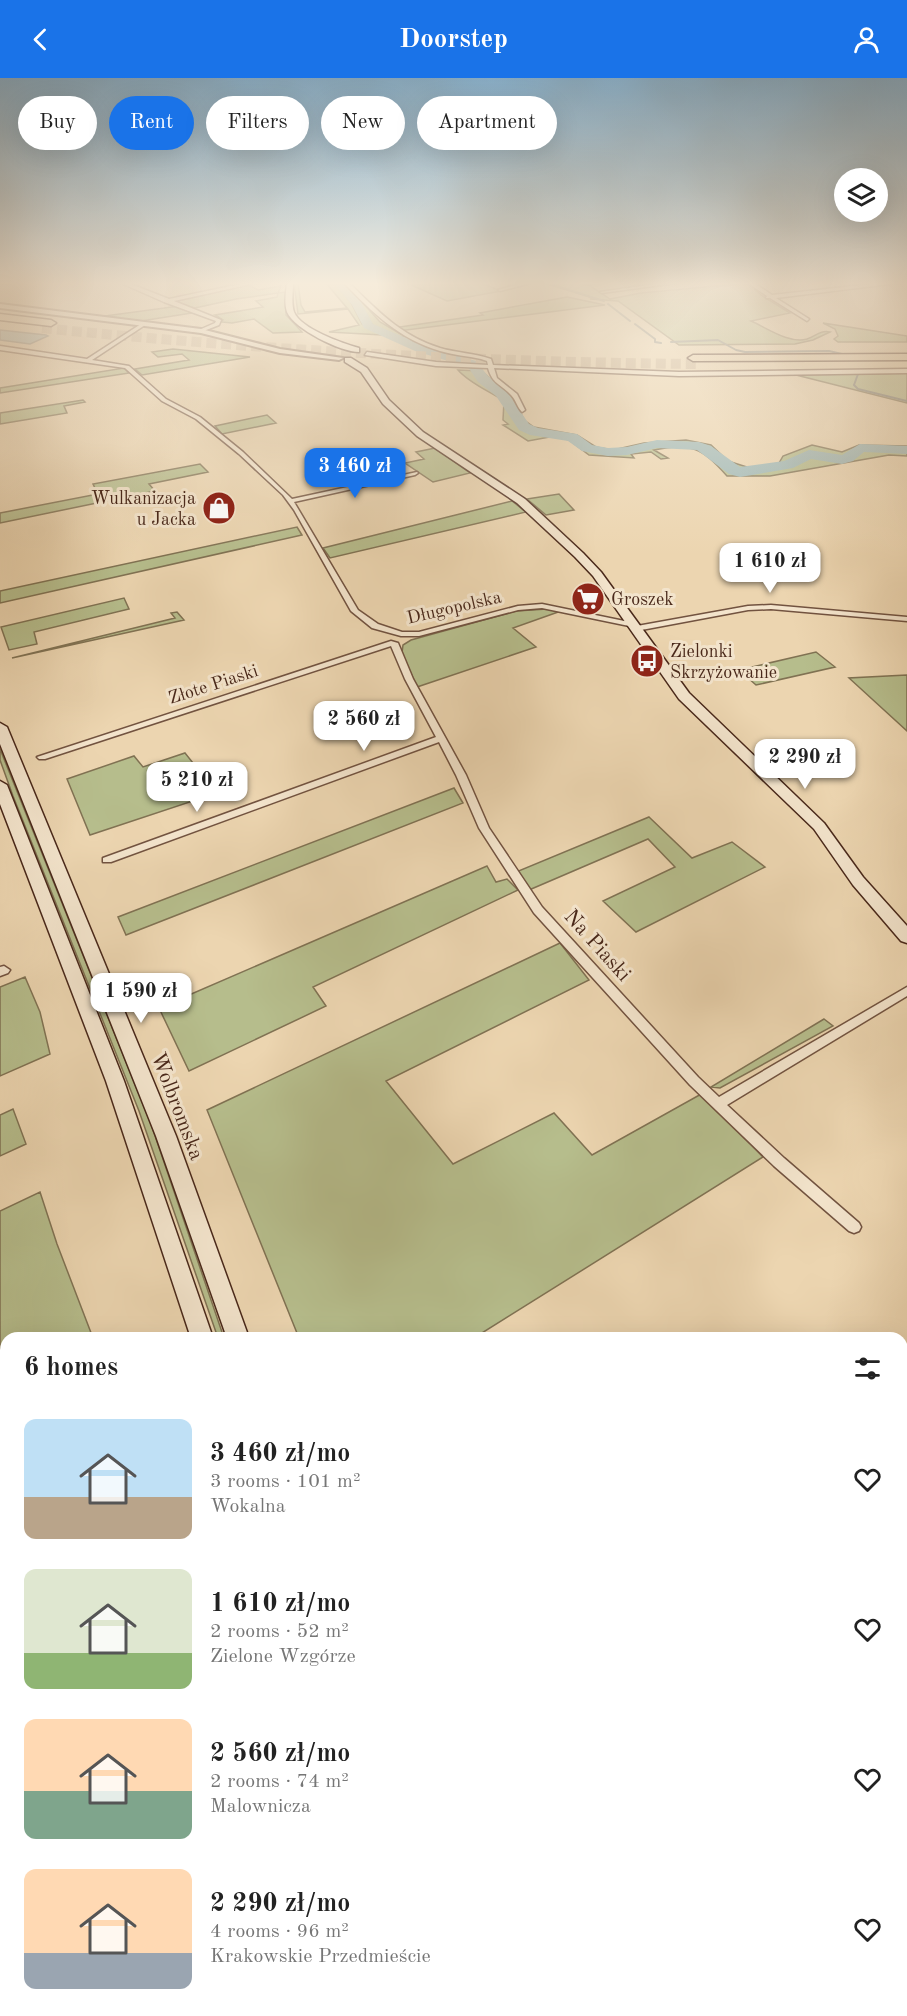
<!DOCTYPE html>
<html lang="en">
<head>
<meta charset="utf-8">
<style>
	:root { --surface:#fff; --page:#f6f6f6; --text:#222; --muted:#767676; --accent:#1a73e8 }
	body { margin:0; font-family:"Old Standard TT",serif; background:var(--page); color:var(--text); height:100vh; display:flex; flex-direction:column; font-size:22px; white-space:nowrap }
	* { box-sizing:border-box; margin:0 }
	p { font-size:20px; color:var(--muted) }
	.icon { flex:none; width:33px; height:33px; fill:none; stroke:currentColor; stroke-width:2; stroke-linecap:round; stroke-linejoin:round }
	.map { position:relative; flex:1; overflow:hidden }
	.details { position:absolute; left:0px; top:1254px; width:908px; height:684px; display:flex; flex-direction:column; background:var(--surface); border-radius:18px 18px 0 0; box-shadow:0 6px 24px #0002 }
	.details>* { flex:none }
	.hud { position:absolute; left:18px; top:18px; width:600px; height:54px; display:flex; gap:12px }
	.fabs { position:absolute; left:834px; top:90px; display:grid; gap:12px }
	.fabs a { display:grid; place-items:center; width:54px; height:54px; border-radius:50%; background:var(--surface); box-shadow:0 6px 24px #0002; font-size:30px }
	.price { position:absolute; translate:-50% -51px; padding:0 14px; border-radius:12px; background:#fff; color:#222; font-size:20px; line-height:39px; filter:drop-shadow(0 2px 3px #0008) }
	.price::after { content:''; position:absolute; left:50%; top:36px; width:18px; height:14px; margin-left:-9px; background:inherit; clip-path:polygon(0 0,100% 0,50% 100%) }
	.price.on { background:var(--accent); color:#fff }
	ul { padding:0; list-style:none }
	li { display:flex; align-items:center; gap:18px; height:150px; padding:0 24px }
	li span { display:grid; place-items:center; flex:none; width:168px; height:120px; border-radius:12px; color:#555 }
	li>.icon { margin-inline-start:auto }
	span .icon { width:72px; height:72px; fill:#fffc; stroke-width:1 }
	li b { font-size:26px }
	h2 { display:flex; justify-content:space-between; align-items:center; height:72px; padding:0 24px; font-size:26px }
	.pill { padding:0 21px; border-radius:27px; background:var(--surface); box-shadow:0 6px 24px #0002; font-size:21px; line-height:54px }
	.pill.on { background:var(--accent); color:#fff }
	header { display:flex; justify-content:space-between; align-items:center; height:78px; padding:0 24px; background:var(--accent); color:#fff; font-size:27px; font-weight:800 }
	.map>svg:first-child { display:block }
	.green { fill:#b6bd8c; stroke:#807253; stroke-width:1.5 }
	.water { fill:#9cb6b5; stroke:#7b7d77; stroke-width:1.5 }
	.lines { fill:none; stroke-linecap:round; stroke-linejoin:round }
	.stream { stroke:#7b7d77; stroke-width:2 }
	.river { fill:#9cb6b5; fill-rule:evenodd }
	.motorway-tunnel { stroke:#cbb292; stroke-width:10; stroke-dasharray:10 5; stroke-linecap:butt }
	.minor-casing { stroke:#725340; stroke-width:3 }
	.tertiary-casing { stroke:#725340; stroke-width:4 }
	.secondary-casing { stroke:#49281a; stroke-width:3 }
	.motorway-casing { stroke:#49281a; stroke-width:3 }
	.minor { fill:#f3e4cc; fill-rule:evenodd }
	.tertiary { fill:#f3e4cc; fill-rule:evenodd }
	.secondary { fill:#f3e4cc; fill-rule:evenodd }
	.motorway { fill:#ecd5b0; fill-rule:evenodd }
	.labels { text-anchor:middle; stroke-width:6; stroke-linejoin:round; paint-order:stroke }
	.far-poi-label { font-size:18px; fill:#49281a; stroke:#f3e4cc; text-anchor:start }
	.far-street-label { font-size:18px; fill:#49281a; stroke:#f3e4cc }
	.street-label { font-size:21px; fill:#49281a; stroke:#f3e4cc }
</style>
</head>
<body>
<header><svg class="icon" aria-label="back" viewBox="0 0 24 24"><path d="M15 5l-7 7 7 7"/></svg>Doorstep<svg class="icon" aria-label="person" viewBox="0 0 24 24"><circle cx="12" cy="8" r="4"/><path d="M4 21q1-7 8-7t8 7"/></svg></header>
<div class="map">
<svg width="907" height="1938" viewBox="0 0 907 1938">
	<rect width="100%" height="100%" fill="#ecd5b0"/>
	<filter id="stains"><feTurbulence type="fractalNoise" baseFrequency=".00333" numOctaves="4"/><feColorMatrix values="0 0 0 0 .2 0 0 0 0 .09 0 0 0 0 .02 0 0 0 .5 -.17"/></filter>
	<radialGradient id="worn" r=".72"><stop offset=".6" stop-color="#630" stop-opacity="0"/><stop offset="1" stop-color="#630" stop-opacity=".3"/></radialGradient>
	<!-- green -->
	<path class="green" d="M294 205H298L301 227 305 234 347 230 326 205H334L350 223 362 246 382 257 329 254 359 247 348 231 298 236Z
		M407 205H482L501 213 447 223Z
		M544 205H597L589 207 610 221 641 215 748 205 761 217 790 235 751 243C767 250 789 266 807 261 816 258 820 252 830 254L813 262 795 266 679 267 618 223 590 221 593 220Z
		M249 207 258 212 281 208 278 215 285 214 286 237 302 254 273 255 254 241 232 245 221 244 223 242 215 237 263 229 256 223 277 219 278 215 236 221 195 230 172 224Z
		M346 210H349L380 244 406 259C368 259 367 234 346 210Z
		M567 219 605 227 398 253 393 250 483 237 480 235Z
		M179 228 198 234 141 243 105 238Z
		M823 245 907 258V264H838L834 261 838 258 835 251Z
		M173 271 250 279 142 297 135 291 189 282 182 276 158 279 152 274Z
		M124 290 129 295 0 315V310Z
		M458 292 482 293 498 308 513 317 524 342 534 349 577 357 596 369 613 372 644 365 686 362 711 367 728 383 750 390 779 385 783 378 812 367 842 374 859 367 907 368V378L889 377 770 398H727C701 369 692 365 654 372L668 380 661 381 651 374 631 376 634 380 589 377 569 362 555 358 528 363 503 347 508 346 503 342 504 323C489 313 469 305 458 292Z
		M907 295V325L796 297Z
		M83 322 85 324 64 328 67 335 0 346V335Z
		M267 337 276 345 222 356 215 348Z
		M435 370 470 395 433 404 405 385 424 381 416 374Z
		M200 386 208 394 149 406 155 413 0 445V435L98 416 93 406Z
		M559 416 574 432 546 437 527 421Z
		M512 423 526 434 330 480 323 470Z
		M297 449 302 457 0 525V513Z
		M124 520 129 531 34 554 37 566 9 572 1 549Z
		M547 531 561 533 513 550 536 569 417 609 402 575 403 567 411 562 516 533Z
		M177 534 184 542 12 580 175 540 171 535Z
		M816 574 835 589 756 607 739 592Z
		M907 597V653L849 600Z
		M0 671 151 1046 224 1260H218L139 1033 13 718 0 682Z
		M185 675 217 715 90 757 67 701 134 678 143 689Z
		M454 710 463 725 126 857 118 839Z
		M649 739 692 780 732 764 765 789 636 854 603 823 675 789 648 761 529 812 516 794Z
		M487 788 496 804 507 801 518 812 313 909 326 928 189 993 159 930Z
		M560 865 589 902 386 1003 453 1086 554 1035 592 1077 703 1015 763 1079 474 1260H299L207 1032Z
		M25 899 40 934 50 976 0 998V909Z
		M824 941 833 948 720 1010 711 1009Z
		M13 1031 26 1066 0 1078V1037Z
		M40 1114 57 1166 93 1260H6V1334L0 1337V1133Z
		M6 1419V1557L0 1561V1422Z
		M15 1932H337L338 1938H7Z"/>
	<!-- water -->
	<path class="water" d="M0 252 46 257 48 258 30 266 0 262Z"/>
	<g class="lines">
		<!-- stream -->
		<path class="stream" d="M547 205 604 223
			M608 226 630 243
			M635 246 655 261V264L661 265
			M671 264 718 262 736 272 745 274 829 273 842 276
			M858 296 854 307 858 311 907 323"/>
		<!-- river -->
		<path class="river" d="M333 205H344L361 224 373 246 423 267 476 283 488 298 506 312 529 346 538 350 577 356 592 367 608 370 627 369 657 362 699 364 711 368 740 389 784 383 809 372 842 377 860 366 907 368V376L864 374 853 383 842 386 811 381 793 390 740 399 729 396 697 372 657 370 627 377 608 378 582 373 568 363 530 357 519 352 496 318 478 304 468 289 415 273 364 250 352 227Z"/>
		<!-- motorway-tunnel -->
		<path class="motorway-tunnel" d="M42 250C260 272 477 284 696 286"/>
		<!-- minor casing -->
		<g class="minor-casing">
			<path id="minor" d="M128 205 169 221 245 205H256L174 223 221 242 219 247 201 254 199 252 215 245 216 243 164 224 121 205Z
				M344 205H349C379 234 400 257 440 270 457 275 474 275 491 281L493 287 679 294 907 291V295L679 298 494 290 497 300 517 316 525 332 522 334C517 329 516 322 511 317 500 305 493 307 488 290L436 288 365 277 367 274 436 284 488 287 487 283 481 281C468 278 453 277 440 273 399 261 373 235 344 205Z
				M522 205H531L500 213 498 212Z
				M660 205H676L602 215 600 214Z
				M748 205H754L772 217 880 205H898L776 220 809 241 807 243 770 220H766L767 218Z
				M141 246 145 247 92 282 129 288 166 321 200 339 243 374 292 421 417 394 418 395 415 397 294 424 358 532 378 546 402 554H419L518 528 542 526 634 545H637V548L748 528 771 527 907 539V543L771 531 748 532 636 553 632 551 634 549 542 530 518 532 419 558H401L372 550 351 533 294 432 283 417 239 376 196 341 162 323 125 290 0 272V268L87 281Z
				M391 563 398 565 413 601 466 697 489 750 542 829 698 999 719 1019 907 909V918L727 1027 784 1080 859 1145 861 1149 859 1153 854 1155 849 1153 774 1088 690 1007 534 835 479 750 456 697 439 664 111 784H103V780L436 659 405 601 391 568 45 681H39L37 679Z
				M4 888 10 892 8 895 0 898V889Z"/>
		</g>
		<!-- tertiary casing -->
		<g class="tertiary-casing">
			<path id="tertiary" d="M0 226 201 251 280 271 343 280 339 282 280 275 201 255 0 230Z"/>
		</g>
		<!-- secondary casing -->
		<g class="secondary-casing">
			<path id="secondary" d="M287 205H293C293 214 291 225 294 234 301 251 342 265 359 270V274C341 274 294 251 287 234 284 225 286 214 287 205Z
				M345 280H351L367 290 389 322 423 354 525 421 583 475 601 494 689 615 824 745 863 799 907 848V865L901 863 853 807 814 751 679 621 593 498 575 479 517 425 417 358 383 326 361 294 345 284Z
				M0 645 7 649 176 1058 249 1260H227L156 1058 0 666Z
				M0 703 7 707 124 1003 213 1260H191L106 1003 0 726Z
				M907 1749V1782L902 1784V1751Z
				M400 1932H432L433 1938H401Z
				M453 1932H496L494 1938H451Z
				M510 1932H552L554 1938H512Z
				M635 1932H707L705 1938H633Z"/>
		</g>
		<!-- motorway casing -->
		<g class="motorway-casing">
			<path id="motorway" d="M0 236 51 242 56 245 51 248 0 242Z
				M907 276V282L693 283 688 280 693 277Z"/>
		</g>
		<!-- minor -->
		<use href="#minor" class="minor"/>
		<!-- tertiary -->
		<use href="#tertiary" class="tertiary"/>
		<!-- secondary -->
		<use href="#secondary" class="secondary"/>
		<!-- motorway -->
		<use href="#motorway" class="motorway"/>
	</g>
	<!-- sky -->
	<linearGradient id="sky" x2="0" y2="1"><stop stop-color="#89b5d4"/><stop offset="0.43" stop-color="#f6ecdb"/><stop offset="1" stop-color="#f6ecdb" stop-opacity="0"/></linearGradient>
	<rect width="907" height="477" fill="url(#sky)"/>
	<!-- icons -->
	<defs>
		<g id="shop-disc" transform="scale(1.725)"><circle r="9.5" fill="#8f2418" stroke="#f3e4cc"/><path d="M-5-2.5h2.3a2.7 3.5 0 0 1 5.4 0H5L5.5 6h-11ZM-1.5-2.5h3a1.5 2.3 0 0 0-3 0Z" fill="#fff"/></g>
		<g id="supermarket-disc" transform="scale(1.725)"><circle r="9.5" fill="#8f2418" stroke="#f3e4cc"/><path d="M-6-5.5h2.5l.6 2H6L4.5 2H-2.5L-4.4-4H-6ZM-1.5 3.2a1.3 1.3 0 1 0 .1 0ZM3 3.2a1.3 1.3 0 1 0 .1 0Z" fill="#fff"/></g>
		<g id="bus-disc" transform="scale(1.725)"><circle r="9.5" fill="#8f2418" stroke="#f3e4cc"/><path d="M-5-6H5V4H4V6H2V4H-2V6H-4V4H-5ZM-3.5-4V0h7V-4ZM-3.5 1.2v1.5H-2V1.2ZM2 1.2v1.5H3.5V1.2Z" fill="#fff"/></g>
	</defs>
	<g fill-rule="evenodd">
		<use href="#shop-disc" x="219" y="430"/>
		<use href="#supermarket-disc" x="588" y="521"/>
		<use href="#bus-disc" x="647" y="583"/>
	</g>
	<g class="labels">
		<!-- far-poi labels -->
		<g class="far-poi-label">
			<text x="196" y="426" text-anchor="end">Wulkanizacja<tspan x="196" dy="21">u Jacka</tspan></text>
			<text x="611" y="527">Groszek</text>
			<text x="670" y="579">Zielonki<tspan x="670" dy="21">Skrzyżowanie</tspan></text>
		</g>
		<!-- far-street labels -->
		<g class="far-street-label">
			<text transform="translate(454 529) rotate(-13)" y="6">Długopolska</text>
			<text transform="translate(213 606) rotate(-18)" y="6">Złote Piaski</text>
		</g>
		<!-- street labels -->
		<g class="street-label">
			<text transform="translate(598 867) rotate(48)" y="7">Na Piaski</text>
			<text transform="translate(178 1028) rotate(69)" y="7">Wolbromska</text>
		</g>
	</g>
	<rect width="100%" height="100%" filter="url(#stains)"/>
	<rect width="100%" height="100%" fill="url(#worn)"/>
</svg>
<div class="fabs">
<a><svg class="icon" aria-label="layers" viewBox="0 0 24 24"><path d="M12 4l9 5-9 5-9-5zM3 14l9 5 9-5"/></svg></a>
</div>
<b class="price on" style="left:355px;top:421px">3 460 zł</b>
<b class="price" style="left:770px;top:516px">1 610 zł</b>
<b class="price" style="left:364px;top:674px">2 560 zł</b>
<b class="price" style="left:805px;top:712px">2 290 zł</b>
<b class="price" style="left:197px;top:735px">5 210 zł</b>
<b class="price" style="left:141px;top:946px">1 590 zł</b>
<div class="hud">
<a class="pill">Buy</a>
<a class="pill on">Rent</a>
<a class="pill">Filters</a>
<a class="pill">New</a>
<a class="pill">Apartment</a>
</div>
<section class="details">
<h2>6 homes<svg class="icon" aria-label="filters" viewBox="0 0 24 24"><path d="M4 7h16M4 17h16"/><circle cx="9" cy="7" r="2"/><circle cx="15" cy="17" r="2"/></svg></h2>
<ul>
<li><span style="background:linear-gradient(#bfe0f5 65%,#b9a48a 0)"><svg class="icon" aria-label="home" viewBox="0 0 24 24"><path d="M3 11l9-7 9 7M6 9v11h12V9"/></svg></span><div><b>3 460 zł/mo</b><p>3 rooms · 101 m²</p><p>Wokalna</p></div><svg class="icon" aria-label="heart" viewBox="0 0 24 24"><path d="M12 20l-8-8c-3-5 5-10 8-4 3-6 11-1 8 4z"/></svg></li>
<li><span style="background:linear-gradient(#dfe7d0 70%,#8fb573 0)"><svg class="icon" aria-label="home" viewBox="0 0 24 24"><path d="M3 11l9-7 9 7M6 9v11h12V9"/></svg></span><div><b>1 610 zł/mo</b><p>2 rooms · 52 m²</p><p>Zielone Wzgórze</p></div><svg class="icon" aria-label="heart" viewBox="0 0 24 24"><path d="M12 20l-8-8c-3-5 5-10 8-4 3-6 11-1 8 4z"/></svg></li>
<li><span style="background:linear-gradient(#ffd9b3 60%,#7fa58c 0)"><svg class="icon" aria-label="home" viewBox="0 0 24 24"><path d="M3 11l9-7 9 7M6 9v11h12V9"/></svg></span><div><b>2 560 zł/mo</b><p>2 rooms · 74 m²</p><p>Malownicza</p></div><svg class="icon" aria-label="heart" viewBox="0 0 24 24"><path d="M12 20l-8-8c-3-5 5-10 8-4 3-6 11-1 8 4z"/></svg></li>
<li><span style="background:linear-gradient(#ffd9b3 70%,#9aa5b1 0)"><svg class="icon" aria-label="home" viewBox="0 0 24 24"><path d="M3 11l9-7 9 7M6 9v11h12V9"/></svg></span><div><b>2 290 zł/mo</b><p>4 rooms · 96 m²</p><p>Krakowskie Przedmieście</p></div><svg class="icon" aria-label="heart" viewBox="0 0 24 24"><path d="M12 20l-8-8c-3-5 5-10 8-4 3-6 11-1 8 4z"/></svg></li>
</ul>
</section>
</div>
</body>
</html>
